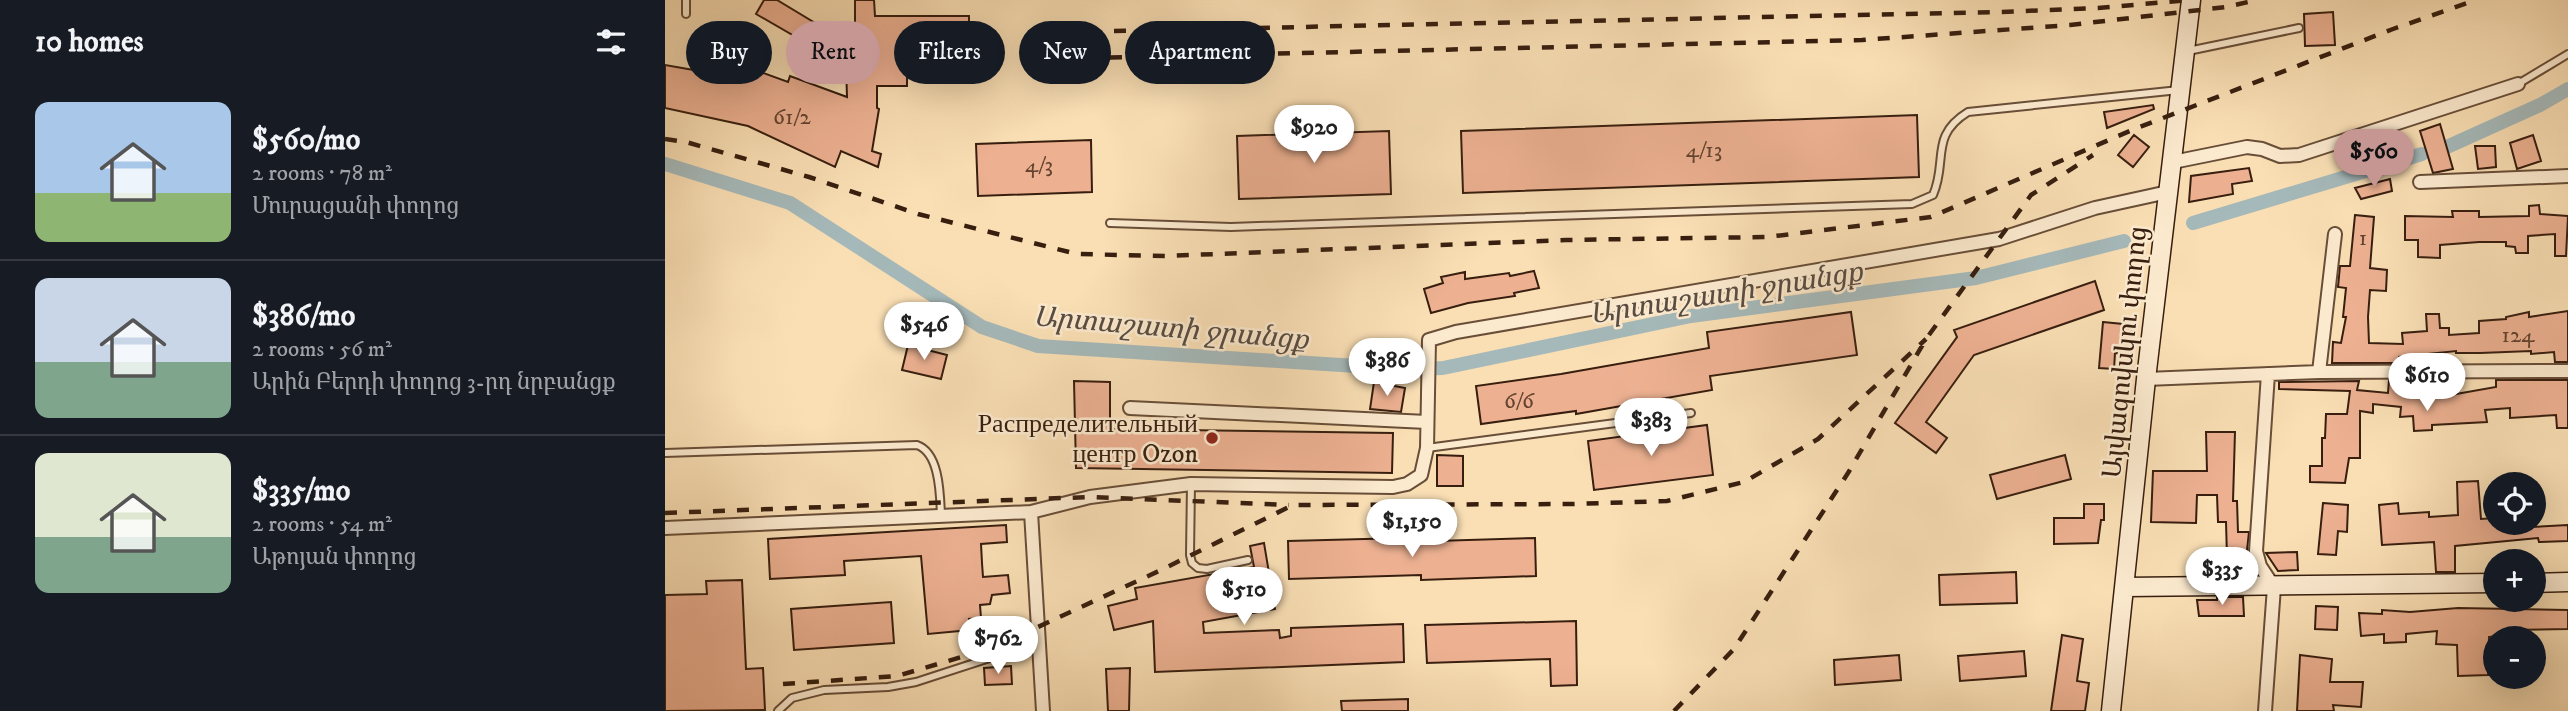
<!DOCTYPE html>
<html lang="en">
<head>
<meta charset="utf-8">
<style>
	:root { --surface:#171b24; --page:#20242c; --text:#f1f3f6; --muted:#9ea1a6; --line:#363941; --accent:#c59692 }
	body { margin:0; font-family:"IM FELL DW Pica","Noto Serif Armenian",serif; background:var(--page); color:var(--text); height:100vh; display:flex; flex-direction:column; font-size:26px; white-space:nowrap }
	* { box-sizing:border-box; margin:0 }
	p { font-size:23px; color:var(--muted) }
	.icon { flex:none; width:38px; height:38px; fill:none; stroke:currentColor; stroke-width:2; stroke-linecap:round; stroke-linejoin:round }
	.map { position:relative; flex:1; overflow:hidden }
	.drawer { display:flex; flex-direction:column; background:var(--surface); width:665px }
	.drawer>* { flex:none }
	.banner { position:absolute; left:21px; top:21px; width:665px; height:63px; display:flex; gap:14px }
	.fabs { position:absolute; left:1818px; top:472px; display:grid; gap:14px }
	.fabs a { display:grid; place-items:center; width:63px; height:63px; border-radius:50%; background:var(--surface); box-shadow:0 7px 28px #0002; font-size:35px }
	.price { position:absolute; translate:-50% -60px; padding:0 16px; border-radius:24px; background:#fff; color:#222; font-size:23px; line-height:46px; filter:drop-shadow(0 2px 4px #0008) }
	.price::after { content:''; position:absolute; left:50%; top:42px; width:21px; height:16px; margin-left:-10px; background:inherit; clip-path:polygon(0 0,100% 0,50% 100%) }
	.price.active { background:var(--accent); color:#111 }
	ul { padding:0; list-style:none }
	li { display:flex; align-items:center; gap:21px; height:175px; padding:0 35px }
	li+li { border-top:2px solid var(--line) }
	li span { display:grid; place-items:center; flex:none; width:196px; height:140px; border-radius:14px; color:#555 }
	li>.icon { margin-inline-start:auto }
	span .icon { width:84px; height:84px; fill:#fffc; stroke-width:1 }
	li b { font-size:30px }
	h2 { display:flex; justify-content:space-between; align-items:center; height:84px; padding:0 35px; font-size:30px }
	.tag { padding:0 24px; border-radius:32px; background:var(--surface); box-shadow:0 7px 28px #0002; font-size:24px; line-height:63px }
	.tag.active { background:var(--accent); color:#111 }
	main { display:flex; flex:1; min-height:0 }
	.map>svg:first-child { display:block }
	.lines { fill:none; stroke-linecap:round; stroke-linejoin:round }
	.canal { stroke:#a5b9ba; stroke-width:14 }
	.building { fill:#edb192; stroke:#371e0f; stroke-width:2 }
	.lane-casing { stroke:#684e38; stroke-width:10 }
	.street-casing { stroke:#684e38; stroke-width:16 }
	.secondary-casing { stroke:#371e0f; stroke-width:21 }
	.lane { stroke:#fceacf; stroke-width:6 }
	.street { stroke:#fceacf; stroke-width:12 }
	.secondary { stroke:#fceacf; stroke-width:18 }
	.rail { stroke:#371e0f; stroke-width:4.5; stroke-dasharray:12 12; stroke-linecap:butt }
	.poi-dot { fill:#8f2418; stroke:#fceacf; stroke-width:2.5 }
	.labels { text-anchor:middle; stroke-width:5; stroke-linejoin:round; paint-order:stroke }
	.number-label { font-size:23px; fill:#644330 }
	.street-label { font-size:26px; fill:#371e0f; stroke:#fceacf }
	.poi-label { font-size:26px; fill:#371e0f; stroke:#fceacf; text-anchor:end }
	.water-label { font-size:28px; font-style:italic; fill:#584c42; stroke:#fceacf }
</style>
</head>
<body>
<main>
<section class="drawer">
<h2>10 homes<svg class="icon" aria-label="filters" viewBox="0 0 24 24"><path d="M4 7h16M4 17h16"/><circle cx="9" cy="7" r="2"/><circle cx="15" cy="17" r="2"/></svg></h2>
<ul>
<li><span style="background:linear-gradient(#a9c7e8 65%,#8fb573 0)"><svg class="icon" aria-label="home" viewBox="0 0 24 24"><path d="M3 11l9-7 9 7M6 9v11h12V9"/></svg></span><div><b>$560/mo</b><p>2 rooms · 78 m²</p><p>Մուրացանի փողոց</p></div></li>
<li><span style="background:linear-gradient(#c9d6e8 60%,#7fa58c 0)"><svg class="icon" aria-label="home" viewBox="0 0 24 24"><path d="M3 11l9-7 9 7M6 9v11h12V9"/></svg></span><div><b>$386/mo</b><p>2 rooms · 56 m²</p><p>Արին Բերդի փողոց 3-րդ նրբանցք</p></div></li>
<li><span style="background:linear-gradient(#dfe7d0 60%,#7fa58c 0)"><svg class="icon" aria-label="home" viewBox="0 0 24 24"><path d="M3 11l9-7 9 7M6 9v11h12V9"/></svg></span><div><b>$335/mo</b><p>2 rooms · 54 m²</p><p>Աթոյան փողոց</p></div></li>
</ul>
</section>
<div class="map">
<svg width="1903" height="711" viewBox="0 0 1903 711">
	<rect width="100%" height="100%" fill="#fadfb5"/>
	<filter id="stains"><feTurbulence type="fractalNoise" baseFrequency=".00286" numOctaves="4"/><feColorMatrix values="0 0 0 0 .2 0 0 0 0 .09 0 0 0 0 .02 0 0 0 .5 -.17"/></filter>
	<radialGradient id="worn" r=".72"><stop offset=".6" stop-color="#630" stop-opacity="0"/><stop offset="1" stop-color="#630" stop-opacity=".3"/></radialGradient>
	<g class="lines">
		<!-- canal -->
		<path class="canal" d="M1784 146 1875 105 1903 89
			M0 164 125 203 317 327 373 346 739 369 778 368 1026 316 1311 278 1459 241
			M1528 223 1757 154"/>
	</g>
	<!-- building -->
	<path class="building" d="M99 0H112L190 47V0H209L210 16H304V50H242V86H212V108L214 109 207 151 216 154 213 167 176 151 170 167 83 126 0 108V65L69 77 71 63 123 82 125 76 182 97 181 66 91 14Z
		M1668 12 1670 45 1640 46 1639 14Z
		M1488 105 1489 109 1442 128 1439 112Z
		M1252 115 1254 177 798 193 796 131Z
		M1775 124 1788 169 1768 173 1755 131Z
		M724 131 726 194 574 199 572 136Z
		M1469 135 1484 147 1468 167 1453 155Z
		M1868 135 1876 161 1852 169 1845 143Z
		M426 140 427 192 313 196 311 144Z
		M1810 146H1830L1831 167 1813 169Z
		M1584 168 1587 181 1567 184 1568 194 1524 202 1526 176Z
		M1725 179 1727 191 1696 199 1690 188Z
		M1874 205 1875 214 1903 216 1901 256H1890V234L1863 236V253H1851L1850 247 1841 246V242H1814L1775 245V258L1753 257V240H1740V216L1788 217 1787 211H1814V217L1864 216V206Z
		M1690 215 1709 217 1705 268 1722 270 1721 291 1705 290 1703 317 1704 343 1738 344 1737 333 1762 331 1761 314H1774L1775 328H1784V335L1814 333V321L1841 319V317L1864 312V317L1903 311V362H1890L1889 352 1866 354V351L1815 353H1791V351L1734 357V363H1667L1668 342 1676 343 1681 317H1678L1681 288 1673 287 1675 266H1685Z
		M869 271 874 288 849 293 850 296 803 303 766 313 759 289 778 283 776 277 800 272V279L844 273 845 276Z
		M1430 281 1439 310 1309 355 1261 422 1282 438 1271 453 1230 423 1292 337 1289 330Z
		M1186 312 1192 355 1045 376 1047 390 911 414V411L816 424 811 386 896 374 1044 348 1042 332Z
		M1438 322 1468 325 1466 354 1450 353 1449 369 1434 368Z
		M243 345 282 355 276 379 237 370Z
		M1724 380H1734L1735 392H1769L1791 389V394L1831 387V380H1903V428H1892L1891 415 1845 418V408L1820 410 1822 422 1767 425V430L1749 431 1748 416 1735 417 1736 407 1708 404V413L1695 411V458H1684L1680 483 1645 482V466H1657V438H1660L1661 414H1682L1685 391 1614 389V382L1694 381 1692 390 1723 393Z
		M409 381 445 382V429L728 433 727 473 411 468Z
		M709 382 740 388 736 412 705 409Z
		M1042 425 1048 475 929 490 923 441Z
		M1541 432H1570L1568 501H1572L1573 532H1584L1582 550 1585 574 1551 575V558H1562L1561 522H1553L1552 495H1532L1531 523 1486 522 1488 471H1542Z
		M772 455 798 456V486H772Z
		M1400 455 1406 479 1332 499 1325 475Z
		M1813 481 1816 519 1830 518V523H1867V527L1903 525V541L1874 542 1873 538 1790 546V572H1771L1769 542 1717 545 1714 505 1733 503 1734 514 1764 512V517L1793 515 1792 482Z
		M1658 503 1683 505 1682 532 1673 531 1671 555 1653 554Z
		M1419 504H1439V520H1436L1433 543 1389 544V518H1419Z
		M341 525 342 542 316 544 317 563 318 577 343 575 345 593 327 595 325 604 315 605 316 618 304 619 305 630 263 634 256 556 179 561 180 575 105 579 103 539Z
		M738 538V542L870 538 871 576 756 580V575L624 579 623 541Z
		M599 543 610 609 538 622 539 633 614 630 615 638 626 636V628L738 624 739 662 490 672 488 621 449 630 443 606 472 599 470 588 589 567 585 546Z
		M1632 552 1633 570 1613 571 1601 553Z
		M1351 572 1352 603 1275 605 1274 575Z
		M77 580 81 669 98 668 100 710 0 711V595L42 594 41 581Z
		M1552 597H1578L1579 616H1534L1532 600H1552Z
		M226 602 229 643 129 650 126 609Z
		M1651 606 1673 607 1672 630 1650 629Z
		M1793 608 1903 610V629L1842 630V636L1824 637 1823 675 1793 676 1792 645 1771 644 1772 631 1741 634V642L1719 643V634L1696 636 1694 613 1717 614V610L1745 612Z
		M911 621 912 685 886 686 885 659 762 663 760 625Z
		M1397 635 1418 639 1412 681 1424 683 1420 711H1386Z
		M1359 651 1361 676 1295 681 1293 656Z
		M1234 655 1236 680 1170 685 1169 660Z
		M1635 655 1667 659 1665 682H1698L1696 707 1668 705 1669 711H1632Z
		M346 666 347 684 320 685 319 668Z
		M465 668 464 711H443L441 669Z
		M743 699V711H677L676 701Z"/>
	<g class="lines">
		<!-- lane casing -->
		<g class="lane-casing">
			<path id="lane" d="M21 14V0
				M1523 51 1634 28
				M1853 84 1903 54
				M445 223 566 227 1247 204 1268 195C1283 161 1264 136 1303 112L1514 90
				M762 448 1026 413
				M0 453 252 445C275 453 275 495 276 515
				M526 484 525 555 527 563 533 568 542 569 583 560
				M113 711 127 698 159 690 223 687 251 682 374 642"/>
		</g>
		<!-- street casing -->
		<g class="street-casing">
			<path id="street" d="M1508 162 1582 147 1597 149 1615 156 1634 155 1853 84
				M1755 182 1903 176
				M1654 372 1670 234
				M1481 379 1654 372 1903 371
				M465 408 762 422
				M366 512 378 711
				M0 528 366 512 425 497 526 484 728 487 742 484 756 475 762 448 764 340 791 332 1334 239 1430 208 1503 192
				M1600 711 1609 587 1595 566 1591 551 1603 374"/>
		</g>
		<!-- secondary casing -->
		<g class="secondary-casing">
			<path id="secondary" d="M1869 583 1903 582
				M1460 587 1830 583
				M1446 711 1481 379 1526 0"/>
		</g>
		<!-- lane -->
		<use href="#lane" class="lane"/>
		<!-- street -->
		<use href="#street" class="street"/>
		<!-- secondary -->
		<use href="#secondary" class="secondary"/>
		<!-- rail -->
		<path class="rail" d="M449 31 1334 12 1433 8 1525 0
			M421 58 1197 40 1405 25 1561 7 1592 0
			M0 139 21 142 144 177 253 214 412 254 501 256 901 240 1102 237 1266 217 1467 130 1728 29 1811 0
			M0 513 425 497 624 505
			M118 684 232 676 300 656 373 627 496 570 628 505 909 504 1002 501 1079 482 1153 439 1261 339
			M1009 711 1069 649 1183 473 1261 339 1366 195 1428 155"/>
	</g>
	<!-- markers -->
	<circle class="poi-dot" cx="547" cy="438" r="7"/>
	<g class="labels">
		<!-- number labels -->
		<g class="number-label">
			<text x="127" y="124">61/2</text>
			<text x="1039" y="157">4/13</text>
			<text x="374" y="172">4/3</text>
			<text x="1698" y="245">1</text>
			<text x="1853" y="342">124</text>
			<text x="854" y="408">6/6</text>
		</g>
		<!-- street labels -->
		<g class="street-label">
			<text transform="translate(1459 352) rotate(-84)" y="9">Այվազովսկու փողոց</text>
		</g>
		<!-- poi labels -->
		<g class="poi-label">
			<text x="533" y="432">Распределительный<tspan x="533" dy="30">центр Ozon</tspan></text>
		</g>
		<!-- water labels -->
		<g class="water-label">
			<text transform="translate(1061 292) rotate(-9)" y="10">Արտաշատի ջրանցք</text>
			<text transform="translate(506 327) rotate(5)" y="10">Արտաշատի ջրանցք</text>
		</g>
	</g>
	<rect width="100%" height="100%" filter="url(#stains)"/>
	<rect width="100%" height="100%" fill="url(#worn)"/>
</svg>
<div class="fabs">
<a><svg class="icon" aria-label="locate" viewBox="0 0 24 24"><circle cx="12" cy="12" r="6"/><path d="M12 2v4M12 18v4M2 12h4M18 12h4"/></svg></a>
<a>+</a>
<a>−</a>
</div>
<b class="price" style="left:649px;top:165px">$920</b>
<b class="price active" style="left:1709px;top:189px">$560</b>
<b class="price" style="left:259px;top:362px">$546</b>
<b class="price" style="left:722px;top:398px">$386</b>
<b class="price" style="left:1762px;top:413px">$610</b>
<b class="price" style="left:986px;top:458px">$383</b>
<b class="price" style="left:747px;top:559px">$1,150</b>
<b class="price" style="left:1557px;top:607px">$335</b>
<b class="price" style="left:579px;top:627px">$510</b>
<b class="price" style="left:333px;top:676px">$762</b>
<div class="banner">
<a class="tag">Buy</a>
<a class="tag active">Rent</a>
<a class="tag">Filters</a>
<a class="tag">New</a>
<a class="tag">Apartment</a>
</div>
</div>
</main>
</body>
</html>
